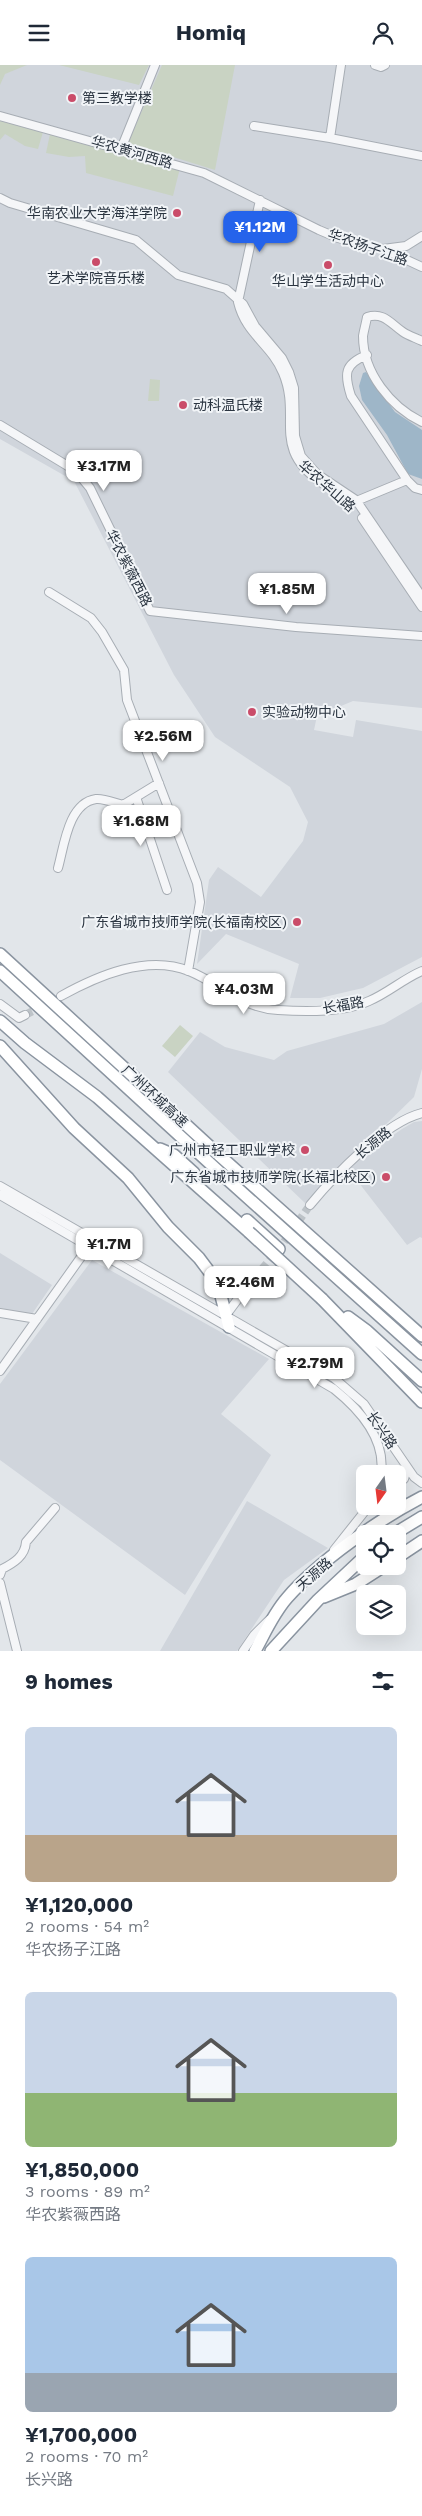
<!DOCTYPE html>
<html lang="en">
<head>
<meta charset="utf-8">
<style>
	:root { --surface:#fff; --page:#f6f6f7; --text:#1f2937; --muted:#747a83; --accent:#2563eb }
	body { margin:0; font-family:"Work Sans","Noto Sans SC",sans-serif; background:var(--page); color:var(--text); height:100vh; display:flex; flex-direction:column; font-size:19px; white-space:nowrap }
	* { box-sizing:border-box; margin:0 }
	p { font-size:16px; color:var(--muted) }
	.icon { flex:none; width:28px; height:28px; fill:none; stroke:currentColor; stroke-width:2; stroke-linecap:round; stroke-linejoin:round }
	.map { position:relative; height:1586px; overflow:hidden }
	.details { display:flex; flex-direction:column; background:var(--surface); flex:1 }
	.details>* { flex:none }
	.needle { width:32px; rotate:194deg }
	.tools { position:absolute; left:356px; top:1400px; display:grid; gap:10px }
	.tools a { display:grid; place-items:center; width:50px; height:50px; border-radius:8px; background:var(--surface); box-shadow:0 5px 20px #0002; font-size:25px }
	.price { position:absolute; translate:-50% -42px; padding:0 11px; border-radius:10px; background:#fff; color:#222; font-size:16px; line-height:32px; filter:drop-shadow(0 1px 2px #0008) }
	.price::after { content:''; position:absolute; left:50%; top:30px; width:15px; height:11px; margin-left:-8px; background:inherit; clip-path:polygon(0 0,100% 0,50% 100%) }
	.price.current { background:var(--accent); color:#fff }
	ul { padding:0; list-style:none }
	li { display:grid; align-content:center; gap:10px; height:265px; padding:0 25px }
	li span { display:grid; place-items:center; height:155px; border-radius:8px; color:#555 }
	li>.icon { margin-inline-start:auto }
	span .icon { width:90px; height:90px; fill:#fffc; stroke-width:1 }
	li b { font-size:21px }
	h2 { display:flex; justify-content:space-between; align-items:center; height:60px; padding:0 25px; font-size:21px }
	header { display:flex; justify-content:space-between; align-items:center; height:65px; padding:0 25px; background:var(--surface); font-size:22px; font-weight:700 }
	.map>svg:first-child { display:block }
	.built { fill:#d0d5dc }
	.green { fill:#c9d3c3 }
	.water { fill:#9eb6c8 }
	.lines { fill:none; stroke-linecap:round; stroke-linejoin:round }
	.minor-tunnel { stroke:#bdc3c8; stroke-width:8; stroke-dasharray:8 4; stroke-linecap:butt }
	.minor-casing { stroke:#a7adb4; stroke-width:10 }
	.highway-casing { stroke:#8a94a0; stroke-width:14 }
	.minor { stroke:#f5f6f8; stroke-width:8 }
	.highway { stroke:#fff; stroke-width:11 }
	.highway-bridge-casing { stroke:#8a94a0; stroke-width:14; stroke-linecap:butt }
	.highway-bridge { stroke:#fff; stroke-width:11 }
	.poi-dot { fill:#ca4c69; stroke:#f1f4f7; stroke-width:2 }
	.labels { text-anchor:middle; stroke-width:4; stroke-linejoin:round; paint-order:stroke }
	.poi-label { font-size:14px; fill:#2b3541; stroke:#f1f4f7; text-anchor:end }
	.street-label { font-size:14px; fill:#2b3541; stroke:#f1f4f7 }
</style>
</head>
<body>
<header><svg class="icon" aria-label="menu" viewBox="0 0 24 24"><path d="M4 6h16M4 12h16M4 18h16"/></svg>Homiq<svg class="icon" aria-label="person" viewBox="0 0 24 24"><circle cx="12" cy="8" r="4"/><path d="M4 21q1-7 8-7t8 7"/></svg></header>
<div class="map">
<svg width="422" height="1586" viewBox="0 0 422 1586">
	<rect width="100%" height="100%" fill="#e2e6ea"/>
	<!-- built -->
	<path class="built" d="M0 0H422V643L353 636 317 651 314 665 353 672 356 655 422 666V892L363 923 320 933H290L299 899 226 869 197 899 209 815 218 802 261 832 303 776 308 757 290 722 215 672 174 610 74 416 0 374Z
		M422 937V1004L414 1032 305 1138 168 1007 200 967 225 982 274 995 287 986 384 959Z
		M422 1056V1173L420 1172 407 1180 359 1118 342 1106 402 1064 414 1057Z
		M0 1188 52 1220 32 1249 0 1243Z
		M92 1195 269 1294 221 1349 271 1390 185 1530 0 1395V1319Z
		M247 1436 328 1483 284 1515 237 1586H160Z"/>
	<!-- green -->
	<path class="green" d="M0 0H27L5 9 0 20Z
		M59 0H149L139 20Z
		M162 0H235L215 105 128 78Z
		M0 56 43 67 38 84 25 81 5 69 0 75Z
		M50 69 180 103 173 131 86 108 85 91 69 92 46 88Z
		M150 314 160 315 159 336H148Z
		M180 960 193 971 175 992 162 981Z"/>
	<!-- water -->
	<path class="water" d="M366 307 395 347 422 365V414L408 409 387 370 362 335 359 321 363 308Z"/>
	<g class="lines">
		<!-- minor-tunnel -->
		<path class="minor-tunnel" d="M25 950 43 941
			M246 1223 279 1184 310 1140"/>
		<!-- minor casing -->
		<g class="minor-casing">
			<path id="minor" d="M375 0 381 2 385 0
				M0 51 204 108 319 165 338 173 383 184 422 202
				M254 61 330 73 422 91
				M330 73 341 0
				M121 84 155 0
				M0 133 10 138 136 175 178 210 226 224 243 239 255 261 282 293 289 307 294 323 295 371 301 391 317 409 356 435 422 532
				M260 135 238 237C246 270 271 279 283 308 302 353 270 383 322 418
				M383 184 406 181 422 171
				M422 276C416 273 409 271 403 267 390 258 384 247 367 252 366 258 364 265 363 271 363 308 391 342 422 357
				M367 290C344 299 344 309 351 331L407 415 415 423 422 425
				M0 360 76 406 90 423 150 546 296 562 422 571
				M354 437 407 415
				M362 453 422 542
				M49 527 91 553 102 567 124 605 127 635 197 818 200 837 188 906
				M136 732 167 825
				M58 803C64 782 68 738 96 734 103 733 115 738 123 740L159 718
				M61 931C97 911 147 889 189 906 221 919 241 943 278 945 306 947 343 948 369 936 388 928 403 914 422 906
				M0 939 19 953 25 950
				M0 1121 334 1313 364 1339 414 1412 422 1418
				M0 1130 334 1324C359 1344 386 1374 381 1409
				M310 1140C334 1111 385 1057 422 1048
				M0 1248 37 1254
				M226 1250 246 1223
				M0 1306 91 1178
				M398 1419 404 1414 407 1403
				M334 1485 369 1441
				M0 1510 2 1504C14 1498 25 1491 26 1477L55 1443
				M0 1518 17 1586
				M243 1586 254 1570 269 1555"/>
		</g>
		<!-- highway casing -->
		<g class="highway-casing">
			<path id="highway" d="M0 889 220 1091 422 1271
				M0 906 227 1114 422 1289
				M0 956 25 978 97 1032 249 1167
				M0 981 74 1063 128 1113 168 1162 199 1193 214 1213 220 1227 229 1262
				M160 1084 174 1090 194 1108
				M247 1155 279 1184
				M322 1234 422 1337
				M348 1252 367 1266 422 1316
				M394 1469 422 1452
				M398 1492 422 1476
				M324 1532 356 1519 384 1501
				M255 1586C265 1568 273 1549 287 1533 319 1496 378 1455 422 1432
				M271 1586 318 1535 365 1491"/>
		</g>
		<!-- minor -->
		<use href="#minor" class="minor"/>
		<!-- highway -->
		<use href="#highway" class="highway"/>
		<!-- highway-bridge casing -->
		<g class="highway-bridge-casing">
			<path id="highway-bridge" d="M249 1167 322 1234"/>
		</g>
		<!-- highway-bridge -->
		<use href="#highway-bridge" class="highway-bridge"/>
	</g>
	<!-- markers -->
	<g class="poi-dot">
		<circle cx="72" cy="33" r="5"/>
		<circle cx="177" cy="148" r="5"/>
		<circle cx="96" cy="197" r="5"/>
		<circle cx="328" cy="200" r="5"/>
		<circle cx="183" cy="340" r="5"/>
		<circle cx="252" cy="647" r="5"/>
		<circle cx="297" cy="857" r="5"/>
		<circle cx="305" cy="1085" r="5"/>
		<circle cx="386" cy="1112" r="5"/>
	</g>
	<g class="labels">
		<!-- poi labels -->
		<g class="poi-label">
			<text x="82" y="38" text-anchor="start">第三教学楼</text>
			<text x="167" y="153">华南农业大学海洋学院</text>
			<text x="96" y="218" text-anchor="middle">艺术学院音乐楼</text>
			<text x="328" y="221" text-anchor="middle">华山学生活动中心</text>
			<text x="193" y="345" text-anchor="start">动科温氏楼</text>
			<text x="262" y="652" text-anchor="start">实验动物中心</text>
			<text x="287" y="862">广东省城市技师学院(长福南校区)</text>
			<text x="295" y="1090">广州市轻工职业学校</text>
			<text x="376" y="1117">广东省城市技师学院(长福北校区)</text>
		</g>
		<!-- street labels -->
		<g class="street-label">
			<text transform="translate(132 87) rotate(16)" y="5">华农黄河西路</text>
			<text transform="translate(368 182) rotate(19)" y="5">华农扬子江路</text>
			<text transform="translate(327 421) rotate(41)" y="5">华农华山路</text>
			<text transform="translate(129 503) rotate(63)" y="5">华农紫薇西路</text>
			<text transform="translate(343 940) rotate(-10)" y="5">长福路</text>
			<text transform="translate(155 1031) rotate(43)" y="5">广州环城高速</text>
			<text transform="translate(373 1078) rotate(-39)" y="5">长源路</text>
			<text transform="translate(382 1365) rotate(56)" y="5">长兴路</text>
			<text transform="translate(314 1509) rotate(-41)" y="5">天源路</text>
		</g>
	</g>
</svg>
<div class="tools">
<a><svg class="needle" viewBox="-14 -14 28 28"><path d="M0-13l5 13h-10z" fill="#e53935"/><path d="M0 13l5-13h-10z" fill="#747a83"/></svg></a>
<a><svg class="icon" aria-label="locate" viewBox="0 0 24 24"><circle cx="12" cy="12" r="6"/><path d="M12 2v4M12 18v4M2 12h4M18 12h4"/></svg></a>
<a><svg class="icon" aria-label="layers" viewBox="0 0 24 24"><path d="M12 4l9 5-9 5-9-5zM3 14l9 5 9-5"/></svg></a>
</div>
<b class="price current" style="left:260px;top:188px">¥1.12M</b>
<b class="price" style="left:104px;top:427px">¥3.17M</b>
<b class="price" style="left:287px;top:550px">¥1.85M</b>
<b class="price" style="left:163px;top:697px">¥2.56M</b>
<b class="price" style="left:141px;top:782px">¥1.68M</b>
<b class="price" style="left:244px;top:950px">¥4.03M</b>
<b class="price" style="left:109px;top:1205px">¥1.7M</b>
<b class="price" style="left:245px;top:1243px">¥2.46M</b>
<b class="price" style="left:315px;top:1324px">¥2.79M</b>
</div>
<section class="details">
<h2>9 homes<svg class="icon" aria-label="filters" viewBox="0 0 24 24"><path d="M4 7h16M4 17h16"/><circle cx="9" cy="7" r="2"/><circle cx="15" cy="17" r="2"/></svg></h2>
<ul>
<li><span style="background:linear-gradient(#c9d6e8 70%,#b9a48a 0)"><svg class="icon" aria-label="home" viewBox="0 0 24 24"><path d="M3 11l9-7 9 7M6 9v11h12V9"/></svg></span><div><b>¥1,120,000</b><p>2 rooms · 54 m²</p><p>华农扬子江路</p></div></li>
<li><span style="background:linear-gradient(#c9d6e8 65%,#8fb573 0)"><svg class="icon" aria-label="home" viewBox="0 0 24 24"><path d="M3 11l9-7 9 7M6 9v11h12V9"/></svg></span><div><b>¥1,850,000</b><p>3 rooms · 89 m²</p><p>华农紫薇西路</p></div></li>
<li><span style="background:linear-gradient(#a9c7e8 75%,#9aa5b1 0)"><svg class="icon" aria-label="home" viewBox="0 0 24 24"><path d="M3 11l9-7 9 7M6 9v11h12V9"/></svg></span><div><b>¥1,700,000</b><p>2 rooms · 70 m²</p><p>长兴路</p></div></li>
</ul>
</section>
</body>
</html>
